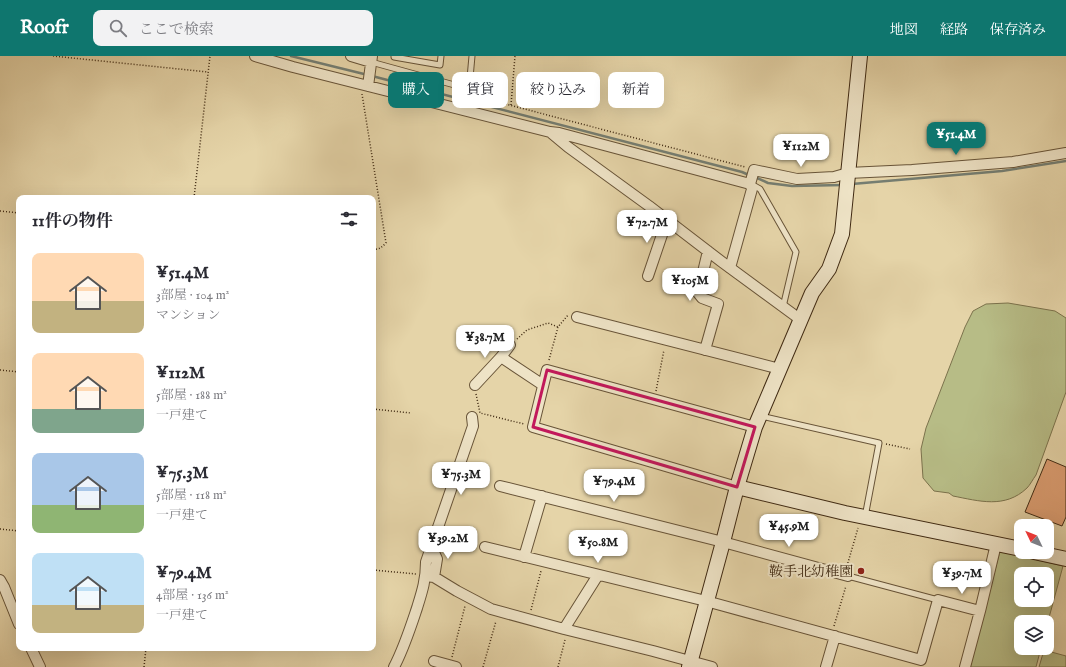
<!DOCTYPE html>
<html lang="ja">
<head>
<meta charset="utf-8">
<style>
	:root { --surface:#fff; --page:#f2f2f3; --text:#2b2b33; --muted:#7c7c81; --accent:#0f766e }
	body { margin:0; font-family:"IM FELL English","Noto Serif JP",serif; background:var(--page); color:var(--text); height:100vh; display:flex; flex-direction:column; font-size:15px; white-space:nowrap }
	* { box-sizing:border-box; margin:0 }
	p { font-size:13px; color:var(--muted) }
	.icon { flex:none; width:22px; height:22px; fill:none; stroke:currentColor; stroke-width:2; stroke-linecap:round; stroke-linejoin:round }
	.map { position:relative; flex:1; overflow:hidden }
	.panel { position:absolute; left:16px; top:139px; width:360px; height:456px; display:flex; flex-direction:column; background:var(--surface); border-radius:8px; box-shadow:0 4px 16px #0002 }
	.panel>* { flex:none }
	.banner { position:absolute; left:388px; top:16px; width:380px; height:36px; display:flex; gap:8px }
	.needle { width:26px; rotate:313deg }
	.controls { position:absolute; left:1014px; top:463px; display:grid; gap:8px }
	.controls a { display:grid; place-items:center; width:40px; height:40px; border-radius:8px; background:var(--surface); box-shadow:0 4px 16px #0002; font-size:20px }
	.price { position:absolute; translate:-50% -34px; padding:0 9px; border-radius:8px; background:#fff; color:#222; font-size:13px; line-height:26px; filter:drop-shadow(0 1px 2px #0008) }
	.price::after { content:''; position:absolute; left:50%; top:24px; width:12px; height:9px; margin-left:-6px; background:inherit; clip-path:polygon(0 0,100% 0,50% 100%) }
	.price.current { background:var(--accent); color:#fff }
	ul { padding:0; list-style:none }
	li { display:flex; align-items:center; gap:12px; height:100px; padding:0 16px }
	li span { display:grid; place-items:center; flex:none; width:112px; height:80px; border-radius:8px; color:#555 }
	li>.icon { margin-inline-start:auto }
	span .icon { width:48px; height:48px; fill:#fffc; stroke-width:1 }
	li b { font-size:17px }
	h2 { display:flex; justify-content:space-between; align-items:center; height:48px; padding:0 16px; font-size:17px }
	.tag { padding:0 14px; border-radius:8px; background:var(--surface); box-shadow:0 4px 16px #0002; font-size:14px; line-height:36px }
	.tag.current { background:var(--accent); color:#fff }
	header { display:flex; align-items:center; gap:24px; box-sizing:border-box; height:56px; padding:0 20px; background:var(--accent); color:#fff }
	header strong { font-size:19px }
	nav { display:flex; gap:22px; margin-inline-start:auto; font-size:14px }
	.search { width:280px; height:36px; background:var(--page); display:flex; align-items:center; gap:10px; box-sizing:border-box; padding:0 14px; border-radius:8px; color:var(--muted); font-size:15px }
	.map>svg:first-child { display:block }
	.green { fill:#b7bc86; stroke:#7b724c; fill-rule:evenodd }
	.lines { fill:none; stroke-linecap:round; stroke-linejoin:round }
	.stream { stroke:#757e72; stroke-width:2.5 }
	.building { fill:#dd9e72; stroke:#3f2912 }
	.lane-casing { stroke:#685438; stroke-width:7 }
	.street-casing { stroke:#685438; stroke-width:12 }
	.secondary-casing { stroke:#3f2912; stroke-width:16 }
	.path { stroke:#3f2912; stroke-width:1.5; stroke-dasharray:1 2; stroke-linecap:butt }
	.lane { stroke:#eee3c6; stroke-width:5 }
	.street { stroke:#eee3c6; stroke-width:10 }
	.secondary { stroke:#eee3c6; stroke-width:14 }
	.marked { fill:none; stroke:#c2185b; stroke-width:3; stroke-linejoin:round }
	.poi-dot { fill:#8f2418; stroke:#eee3c6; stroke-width:1.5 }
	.labels { text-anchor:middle; stroke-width:4; stroke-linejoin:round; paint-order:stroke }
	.poi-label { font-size:14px; fill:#3f2912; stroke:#eee3c6; text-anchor:end }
</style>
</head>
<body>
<header>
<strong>Roofr</strong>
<div class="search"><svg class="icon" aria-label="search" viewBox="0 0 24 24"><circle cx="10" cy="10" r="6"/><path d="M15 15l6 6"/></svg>ここで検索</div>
<nav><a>地図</a><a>経路</a><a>保存済み</a></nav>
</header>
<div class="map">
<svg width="1066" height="611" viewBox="0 0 1066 611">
	<rect width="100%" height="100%" fill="#e5d4a8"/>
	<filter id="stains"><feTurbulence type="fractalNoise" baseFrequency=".005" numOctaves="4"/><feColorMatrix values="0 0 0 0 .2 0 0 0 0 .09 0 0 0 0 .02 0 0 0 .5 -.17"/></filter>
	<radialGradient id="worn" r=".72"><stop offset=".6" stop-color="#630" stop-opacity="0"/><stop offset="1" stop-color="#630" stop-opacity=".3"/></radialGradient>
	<!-- green -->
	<path class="green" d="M1008 247 1055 255 1066 262V336L1036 419C1033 423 1030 429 1027 432 1005 453 979 445 953 440L949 437 934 435 923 422 921 393 926 372 965 271 973 255 986 248Z
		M1000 495 1063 510 1047 569V566H1021V592H1041L1036 611H970ZM1021 518H1047V544H1021Z
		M1044 594 1066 600V611H1039Z"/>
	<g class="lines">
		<!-- stream -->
		<path class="stream" d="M291 0 368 19
			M372 20 742 116 751 120
			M755 121 768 127 792 130 843 129
			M852 128 1002 115 1066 105"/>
	</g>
	<!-- building -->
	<path class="building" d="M1047 403 1066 411V461L1062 470 1025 456Z"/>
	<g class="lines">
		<!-- lane casing -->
		<g class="lane-casing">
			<path id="lane" d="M394 0V1L440 9 441 0
				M371 6 469 33 472 0
				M751 128 760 133 796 196 783 251
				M761 360 879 387 865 461
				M848 520 938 544"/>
		</g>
		<!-- street casing -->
		<g class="street-casing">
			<path id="street" d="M255 0 293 11 550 76 568 91 649 150 722 206 801 264
				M351 0 371 6
				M368 30 372 0
				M550 76 559 77 750 128
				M730 212 752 133 750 128 754 114 797 123 834 121 848 117 912 114 1013 106 1066 97
				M648 220 667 164
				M577 261 780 313
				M705 294 718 248 702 242 698 237 708 195
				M501 301 543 329
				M475 329 501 301 510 289
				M500 430 723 486 848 520
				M737 431 533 371 547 314 755 371
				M485 491 706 545 921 604 938 544 980 555
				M432 492 437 503 434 521
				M524 501 542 440
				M426 520 434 521 457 535 491 553 564 573 653 595 712 611
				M0 524 4 531 19 568
				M564 573 598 519
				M31 592 40 611
				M434 605 456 611
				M394 611C404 592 410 573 417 552 422 536 426 524 426 506L473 370 472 361
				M826 611 835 580
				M965 611 980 555 996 488"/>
		</g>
		<!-- secondary casing -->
		<g class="secondary-casing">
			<path id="secondary" d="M737 431 845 457 1021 493
				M1034 496 1066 503
				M689 611 723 486 737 431 755 371 812 237 829 213 842 178 860 0"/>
		</g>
		<!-- path -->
		<path class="path" d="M53 0 208 16
			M475 37 479 41 745 111
			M362 38 386 187C382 191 379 194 373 193
			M511 49 515 0
			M194 142 210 0
			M0 155 19 157
			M517 283 527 274 548 267 558 271
			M549 304 558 271 568 259
			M0 314 19 316
			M656 335 664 294
			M476 338 480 357 524 368
			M373 353 411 357
			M886 388 910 393
			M0 473 19 475
			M847 510 858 472
			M373 514 416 518
			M531 554 541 515
			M834 570 846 530
			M452 601 465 550
			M144 611 146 592
			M483 611 496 565
			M558 611 565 584"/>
		<!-- lane -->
		<use href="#lane" class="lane"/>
		<!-- street -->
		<use href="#street" class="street"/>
		<!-- secondary -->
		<use href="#secondary" class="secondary"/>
	</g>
	<!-- marked area -->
	<path class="marked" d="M547 314 755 371 737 431 533 371Z"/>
	<!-- markers -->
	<circle class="poi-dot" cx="861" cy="515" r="4"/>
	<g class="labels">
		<!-- poi labels -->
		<g class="poi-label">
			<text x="853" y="520">鞍手北幼稚園</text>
		</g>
	</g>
	<rect width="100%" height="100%" filter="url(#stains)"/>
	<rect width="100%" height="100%" fill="url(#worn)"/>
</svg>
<div class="controls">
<a><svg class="needle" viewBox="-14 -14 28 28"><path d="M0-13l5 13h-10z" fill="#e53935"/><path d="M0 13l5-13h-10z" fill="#7c7c81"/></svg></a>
<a><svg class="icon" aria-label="locate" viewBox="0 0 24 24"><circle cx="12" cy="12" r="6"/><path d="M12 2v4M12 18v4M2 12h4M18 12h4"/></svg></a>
<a><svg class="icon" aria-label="layers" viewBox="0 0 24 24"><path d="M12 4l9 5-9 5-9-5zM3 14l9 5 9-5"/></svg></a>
</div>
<b class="price current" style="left:956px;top:100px">¥51.4M</b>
<b class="price" style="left:801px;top:112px">¥112M</b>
<b class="price" style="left:647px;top:188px">¥72.7M</b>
<b class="price" style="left:690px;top:246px">¥105M</b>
<b class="price" style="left:485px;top:303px">¥38.7M</b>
<b class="price" style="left:461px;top:440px">¥75.3M</b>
<b class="price" style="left:614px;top:447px">¥79.4M</b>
<b class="price" style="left:789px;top:492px">¥45.9M</b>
<b class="price" style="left:448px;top:504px">¥39.2M</b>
<b class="price" style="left:598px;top:508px">¥50.8M</b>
<b class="price" style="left:962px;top:539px">¥39.7M</b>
<div class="banner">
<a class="tag current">購入</a>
<a class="tag">賃貸</a>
<a class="tag">絞り込み</a>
<a class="tag">新着</a>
</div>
<section class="panel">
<h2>11件の物件<svg class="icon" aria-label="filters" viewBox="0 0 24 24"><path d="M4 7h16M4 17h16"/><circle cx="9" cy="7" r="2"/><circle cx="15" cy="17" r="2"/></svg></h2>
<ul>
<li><span style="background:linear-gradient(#ffd9b3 60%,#c2b280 0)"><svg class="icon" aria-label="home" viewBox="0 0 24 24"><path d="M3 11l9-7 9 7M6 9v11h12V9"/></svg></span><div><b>¥51.4M</b><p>3部屋 · 104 m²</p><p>マンション</p></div></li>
<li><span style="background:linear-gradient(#ffd9b3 70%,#7fa58c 0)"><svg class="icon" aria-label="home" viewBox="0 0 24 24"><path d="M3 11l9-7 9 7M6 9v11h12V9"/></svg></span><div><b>¥112M</b><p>5部屋 · 188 m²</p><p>一戸建て</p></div></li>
<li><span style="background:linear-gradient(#a9c7e8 65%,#8fb573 0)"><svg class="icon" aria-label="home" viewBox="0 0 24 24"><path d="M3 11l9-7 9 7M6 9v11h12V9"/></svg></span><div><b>¥75.3M</b><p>5部屋 · 118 m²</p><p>一戸建て</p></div></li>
<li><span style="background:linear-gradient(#bfe0f5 65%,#c2b280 0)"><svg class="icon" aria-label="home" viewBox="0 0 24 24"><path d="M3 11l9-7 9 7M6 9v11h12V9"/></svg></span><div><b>¥79.4M</b><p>4部屋 · 136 m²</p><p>一戸建て</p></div></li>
</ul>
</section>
</div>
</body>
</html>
